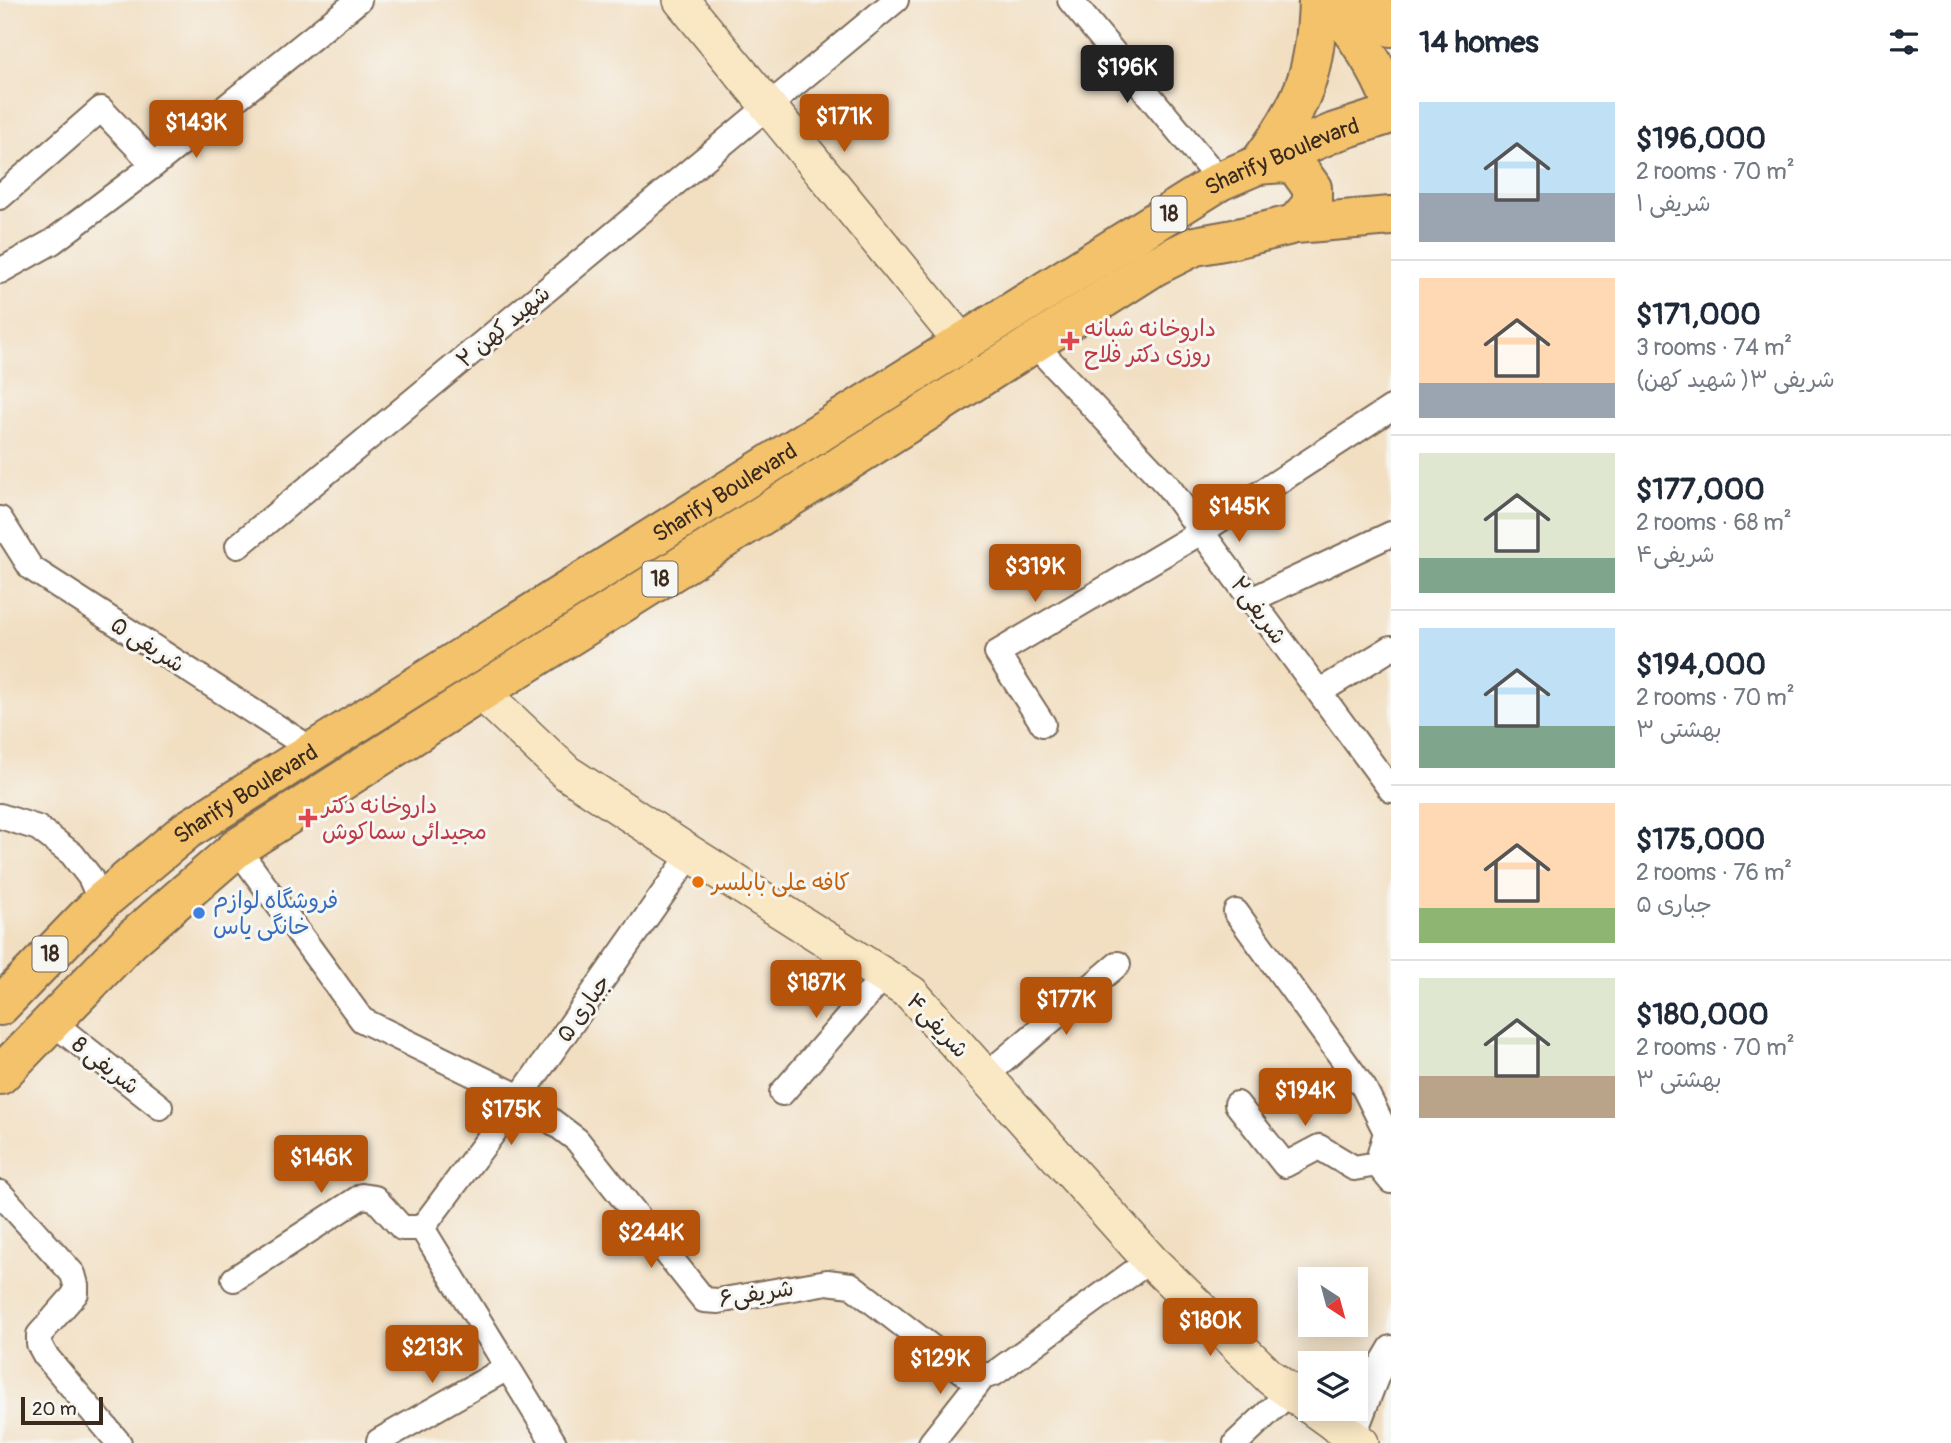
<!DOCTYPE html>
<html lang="en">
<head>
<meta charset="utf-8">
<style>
	:root { --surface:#fff; --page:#f6f6f7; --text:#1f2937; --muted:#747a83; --line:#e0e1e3; --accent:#b45309 }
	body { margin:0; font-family:Pangolin,"Playpen Sans Arabic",sans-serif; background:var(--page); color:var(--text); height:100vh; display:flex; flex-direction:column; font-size:26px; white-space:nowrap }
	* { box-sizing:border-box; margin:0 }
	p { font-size:23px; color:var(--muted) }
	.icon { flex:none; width:38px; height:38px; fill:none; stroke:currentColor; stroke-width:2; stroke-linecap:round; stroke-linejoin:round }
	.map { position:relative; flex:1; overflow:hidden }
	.side { display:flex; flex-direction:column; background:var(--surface); width:560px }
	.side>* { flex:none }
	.needle { width:46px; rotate:144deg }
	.tools { position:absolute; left:1298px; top:1267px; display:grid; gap:14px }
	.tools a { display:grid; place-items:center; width:70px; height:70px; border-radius:0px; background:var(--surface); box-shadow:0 4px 18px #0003; font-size:35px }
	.scale { position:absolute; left:21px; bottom:18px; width:82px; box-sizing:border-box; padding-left:7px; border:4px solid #3b2a1e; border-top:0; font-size:19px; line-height:24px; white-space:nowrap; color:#3b2a1e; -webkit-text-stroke:5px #f6f6f2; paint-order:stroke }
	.price { position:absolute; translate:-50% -60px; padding:0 16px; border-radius:7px; background:var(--accent); color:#fff; font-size:23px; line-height:46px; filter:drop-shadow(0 2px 4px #0008) }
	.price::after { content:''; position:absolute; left:50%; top:42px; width:21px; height:16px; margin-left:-10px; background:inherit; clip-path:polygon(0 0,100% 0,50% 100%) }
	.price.current { background:#222; color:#fff }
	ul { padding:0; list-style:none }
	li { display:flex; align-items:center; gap:21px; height:175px; padding:0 28px }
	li+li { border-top:2px solid var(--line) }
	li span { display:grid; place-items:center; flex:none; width:196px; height:140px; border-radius:0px; color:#555 }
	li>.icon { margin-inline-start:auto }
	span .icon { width:84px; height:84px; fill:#fffc; stroke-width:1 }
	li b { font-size:30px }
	h2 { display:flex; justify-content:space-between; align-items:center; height:84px; padding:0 28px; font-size:30px }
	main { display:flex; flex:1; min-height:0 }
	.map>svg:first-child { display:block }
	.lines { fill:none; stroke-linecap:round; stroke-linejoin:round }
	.street-casing { stroke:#7b6957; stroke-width:28 }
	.secondary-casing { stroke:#7b6957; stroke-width:38 }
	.primary-casing { stroke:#7b6957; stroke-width:42 }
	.street { stroke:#fff; stroke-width:24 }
	.secondary { stroke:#fae7c3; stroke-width:35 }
	.primary { stroke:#f3c26a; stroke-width:38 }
	.health-dot { fill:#e0444e; stroke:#f6f6f2; stroke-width:2.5 }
	.food-dot { fill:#e8710a; stroke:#f6f6f2; stroke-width:2.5 }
	.shop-dot { fill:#3f7fe0; stroke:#f6f6f2; stroke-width:2.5 }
	.labels { text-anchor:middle; stroke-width:6; stroke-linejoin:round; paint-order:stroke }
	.shield { fill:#f6f6f2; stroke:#73675e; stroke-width:2 }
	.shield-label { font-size:21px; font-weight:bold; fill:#3b2a1e }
	.street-label { font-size:23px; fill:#3b2a1e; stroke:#f6f6f2 }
	.health-label { font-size:23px; fill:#be3a42; stroke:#f6f6f2; text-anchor:start }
	.food-label { font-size:23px; fill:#c56008; stroke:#f6f6f2; text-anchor:start }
	.shop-label { font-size:23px; fill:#366cbe; stroke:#f6f6f2; text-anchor:start }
</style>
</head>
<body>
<main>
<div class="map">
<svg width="1391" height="1443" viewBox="0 0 1391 1443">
	<rect width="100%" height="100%" fill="#f6f6f2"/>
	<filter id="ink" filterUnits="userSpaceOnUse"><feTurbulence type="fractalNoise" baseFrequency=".0143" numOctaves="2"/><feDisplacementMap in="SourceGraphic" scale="14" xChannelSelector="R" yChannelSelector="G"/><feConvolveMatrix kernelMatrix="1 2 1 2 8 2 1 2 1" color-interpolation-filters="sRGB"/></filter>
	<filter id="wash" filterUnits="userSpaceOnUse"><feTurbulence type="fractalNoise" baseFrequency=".00686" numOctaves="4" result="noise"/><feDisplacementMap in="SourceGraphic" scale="28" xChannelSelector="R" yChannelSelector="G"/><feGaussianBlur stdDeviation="1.57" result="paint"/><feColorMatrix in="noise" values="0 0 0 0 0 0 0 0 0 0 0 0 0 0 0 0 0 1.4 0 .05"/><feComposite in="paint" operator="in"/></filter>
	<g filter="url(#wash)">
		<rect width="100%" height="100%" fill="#f2dfc2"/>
	</g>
	<g filter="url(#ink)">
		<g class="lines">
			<!-- street casing -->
			<g class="street-casing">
				<path id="street" d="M1070 0 1220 181
					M0 197 101 109 154 165
					M0 271 52 242 154 165 359 0
					M1033 343 1167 485 1391 790
					M0 519 31 568 314 751
					M238 546 896 0
					M1251 600 1391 534
					M1319 692 1391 648
					M1043 724 997 653 1201 532 1391 408
					M0 816 38 828 72 854 90 877 101 902
					M237 848 362 1020 520 1097 577 1140 704 1300 718 1301 827 1282 851 1285 970 1377H983L995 1373 1150 1260
					M1236 912 1364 1088 1386 1132 1377 1164 1391 1181
					M52 1022 160 1107
					M985 1076 1118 964
					M782 1093 884 976
					M1237 1104 1285 1165 1319 1147 1354 1168 1377 1164
					M0 1193 73 1274 76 1285V1293L39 1335V1344L45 1355 119 1443
					M234 1279 362 1196 375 1198 402 1228H422
					M1353 1437 1381 1365 1391 1348
					M379 1441 507 1368
					M554 1443 422 1228 520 1097 691 854
					M931 1443 983 1377
					M1236 1443 1290 1392"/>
			</g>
			<!-- secondary casing -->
			<g class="secondary-casing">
				<path id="secondary" d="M681 0 963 344
					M481 692 567 773 691 854 911 993 1150 1260 1271 1378 1311 1407
					M1314 1409 1361 1443"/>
			</g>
			<!-- primary casing -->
			<g class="primary-casing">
				<g id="primary">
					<path d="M1328 0C1354 31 1376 63 1391 101"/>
					<path d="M1363 0 1391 27"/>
					<path d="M1258 165C1302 106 1316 75 1318 0"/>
					<path d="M1258 165 1284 163 1297 167 1312 188V204L1295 224"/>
					<path id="s1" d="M0 1006 101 902 187 830 1220 181 1335 132 1391 114"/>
					<path d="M0 1075 130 941 237 848 481 692 923 414 1155 266 1195 246 1234 239 1295 224 1391 216"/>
				</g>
			</g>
			<!-- street -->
			<use href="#street" class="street"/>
			<!-- secondary -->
			<use href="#secondary" class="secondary"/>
			<!-- primary -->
			<use href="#primary" class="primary"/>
		</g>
	</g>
	<!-- markers -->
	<g class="health-dot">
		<path d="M1066.5 330.5h7v7h7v7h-7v7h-7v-7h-7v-7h7z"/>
		<path d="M304.5 807.5h7v7h7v7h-7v7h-7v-7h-7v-7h7z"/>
	</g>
	<circle class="food-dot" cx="698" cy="882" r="7"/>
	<circle class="shop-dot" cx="199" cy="913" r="7"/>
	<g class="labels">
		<!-- shield labels -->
		<g class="shield">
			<rect x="1151.5" y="196.5" width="35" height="35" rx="5"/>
			<rect x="642.5" y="561.5" width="35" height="35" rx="5"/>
			<rect x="32.5" y="936.5" width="35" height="35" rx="5"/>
		</g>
		<g class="shield-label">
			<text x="1169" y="221">18</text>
			<text x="660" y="586">18</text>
			<text x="50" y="961">18</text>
		</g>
		<!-- street labels -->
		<g class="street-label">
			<text dy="8" stroke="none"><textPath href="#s1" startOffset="1544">Sharify Boulevard</textPath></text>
			<text transform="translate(503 326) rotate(-40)" y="8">شهید کهن ۲</text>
			<text dy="8" stroke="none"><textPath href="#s1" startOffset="892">Sharify Boulevard</textPath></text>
			<text transform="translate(1259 610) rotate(54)" y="8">شریفی۲</text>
			<text transform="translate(148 644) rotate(33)" y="8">شریفی ۵</text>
			<text dy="8" stroke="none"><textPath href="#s1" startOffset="326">Sharify Boulevard</textPath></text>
			<text transform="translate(583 1008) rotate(-55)" y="8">جباری ۵</text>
			<text transform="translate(938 1025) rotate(47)" y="8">شریفی۴</text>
			<text transform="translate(106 1065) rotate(38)" y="8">شریفی 8</text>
			<text transform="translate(756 1293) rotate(-9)" y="8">شریفی۶</text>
		</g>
		<!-- health labels -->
		<g class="health-label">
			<text x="1084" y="336">داروخانه شبانه<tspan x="1084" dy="26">روزی دکتر فلاح</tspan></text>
			<text x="322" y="813">داروخانه دکتر<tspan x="322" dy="26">مجیدائی سماکوش</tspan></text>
		</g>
		<!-- food labels -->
		<g class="food-label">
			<text x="712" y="890">کافه علی بابلسر</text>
		</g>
		<!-- shop labels -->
		<g class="shop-label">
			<text x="213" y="908">فروشگاه لوازم<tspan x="213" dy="26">خانگی یاس</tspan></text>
		</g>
	</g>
</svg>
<div class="tools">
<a><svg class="needle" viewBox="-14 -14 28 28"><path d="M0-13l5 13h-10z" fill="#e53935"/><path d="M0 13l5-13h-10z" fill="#747a83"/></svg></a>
<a><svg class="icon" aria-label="layers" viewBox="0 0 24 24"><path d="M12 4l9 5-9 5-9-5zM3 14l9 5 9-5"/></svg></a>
</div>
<div class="scale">20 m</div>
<b class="price current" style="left:1127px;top:105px">$196K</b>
<b class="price" style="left:844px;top:154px">$171K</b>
<b class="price" style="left:196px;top:160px">$143K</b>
<b class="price" style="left:1239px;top:544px">$145K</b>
<b class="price" style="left:1035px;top:604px">$319K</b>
<b class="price" style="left:816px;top:1020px">$187K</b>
<b class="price" style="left:1066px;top:1037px">$177K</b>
<b class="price" style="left:1305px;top:1128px">$194K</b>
<b class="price" style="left:511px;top:1147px">$175K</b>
<b class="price" style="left:321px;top:1195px">$146K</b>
<b class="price" style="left:651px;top:1270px">$244K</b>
<b class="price" style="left:1210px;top:1358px">$180K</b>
<b class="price" style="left:432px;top:1385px">$213K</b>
<b class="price" style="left:940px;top:1396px">$129K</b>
</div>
<section class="side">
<h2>14 homes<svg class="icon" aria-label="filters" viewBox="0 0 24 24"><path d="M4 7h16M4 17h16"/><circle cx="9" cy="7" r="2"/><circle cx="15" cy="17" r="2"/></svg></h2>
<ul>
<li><span style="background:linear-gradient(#bfe0f5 65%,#9aa5b1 0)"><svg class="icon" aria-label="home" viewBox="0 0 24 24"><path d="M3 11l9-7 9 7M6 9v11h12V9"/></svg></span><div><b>$196,000</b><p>2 rooms · 70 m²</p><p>شریفی ۱</p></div></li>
<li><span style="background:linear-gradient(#ffd9b3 75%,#9aa5b1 0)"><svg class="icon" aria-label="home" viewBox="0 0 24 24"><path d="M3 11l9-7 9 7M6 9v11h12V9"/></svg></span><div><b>$171,000</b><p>3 rooms · 74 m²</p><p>شریفی ۳( شهید کهن)</p></div></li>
<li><span style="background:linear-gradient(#dfe7d0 75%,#7fa58c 0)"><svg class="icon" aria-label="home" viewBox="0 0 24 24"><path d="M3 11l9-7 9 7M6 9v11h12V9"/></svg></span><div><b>$177,000</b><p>2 rooms · 68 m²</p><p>شریفی۴</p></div></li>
<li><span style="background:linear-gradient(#bfe0f5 70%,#7fa58c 0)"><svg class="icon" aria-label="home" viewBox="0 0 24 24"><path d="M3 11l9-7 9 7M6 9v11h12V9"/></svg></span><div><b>$194,000</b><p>2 rooms · 70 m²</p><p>بهشتی ۳</p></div></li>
<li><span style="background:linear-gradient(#ffd9b3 75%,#8fb573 0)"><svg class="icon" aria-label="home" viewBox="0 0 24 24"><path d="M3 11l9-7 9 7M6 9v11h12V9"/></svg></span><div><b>$175,000</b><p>2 rooms · 76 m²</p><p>جباری ۵</p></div></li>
<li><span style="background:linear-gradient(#dfe7d0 70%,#b9a48a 0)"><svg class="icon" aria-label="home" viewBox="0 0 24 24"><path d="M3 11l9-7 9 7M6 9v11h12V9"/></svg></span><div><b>$180,000</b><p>2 rooms · 70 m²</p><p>بهشتی ۳</p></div></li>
</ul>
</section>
</main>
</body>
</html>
